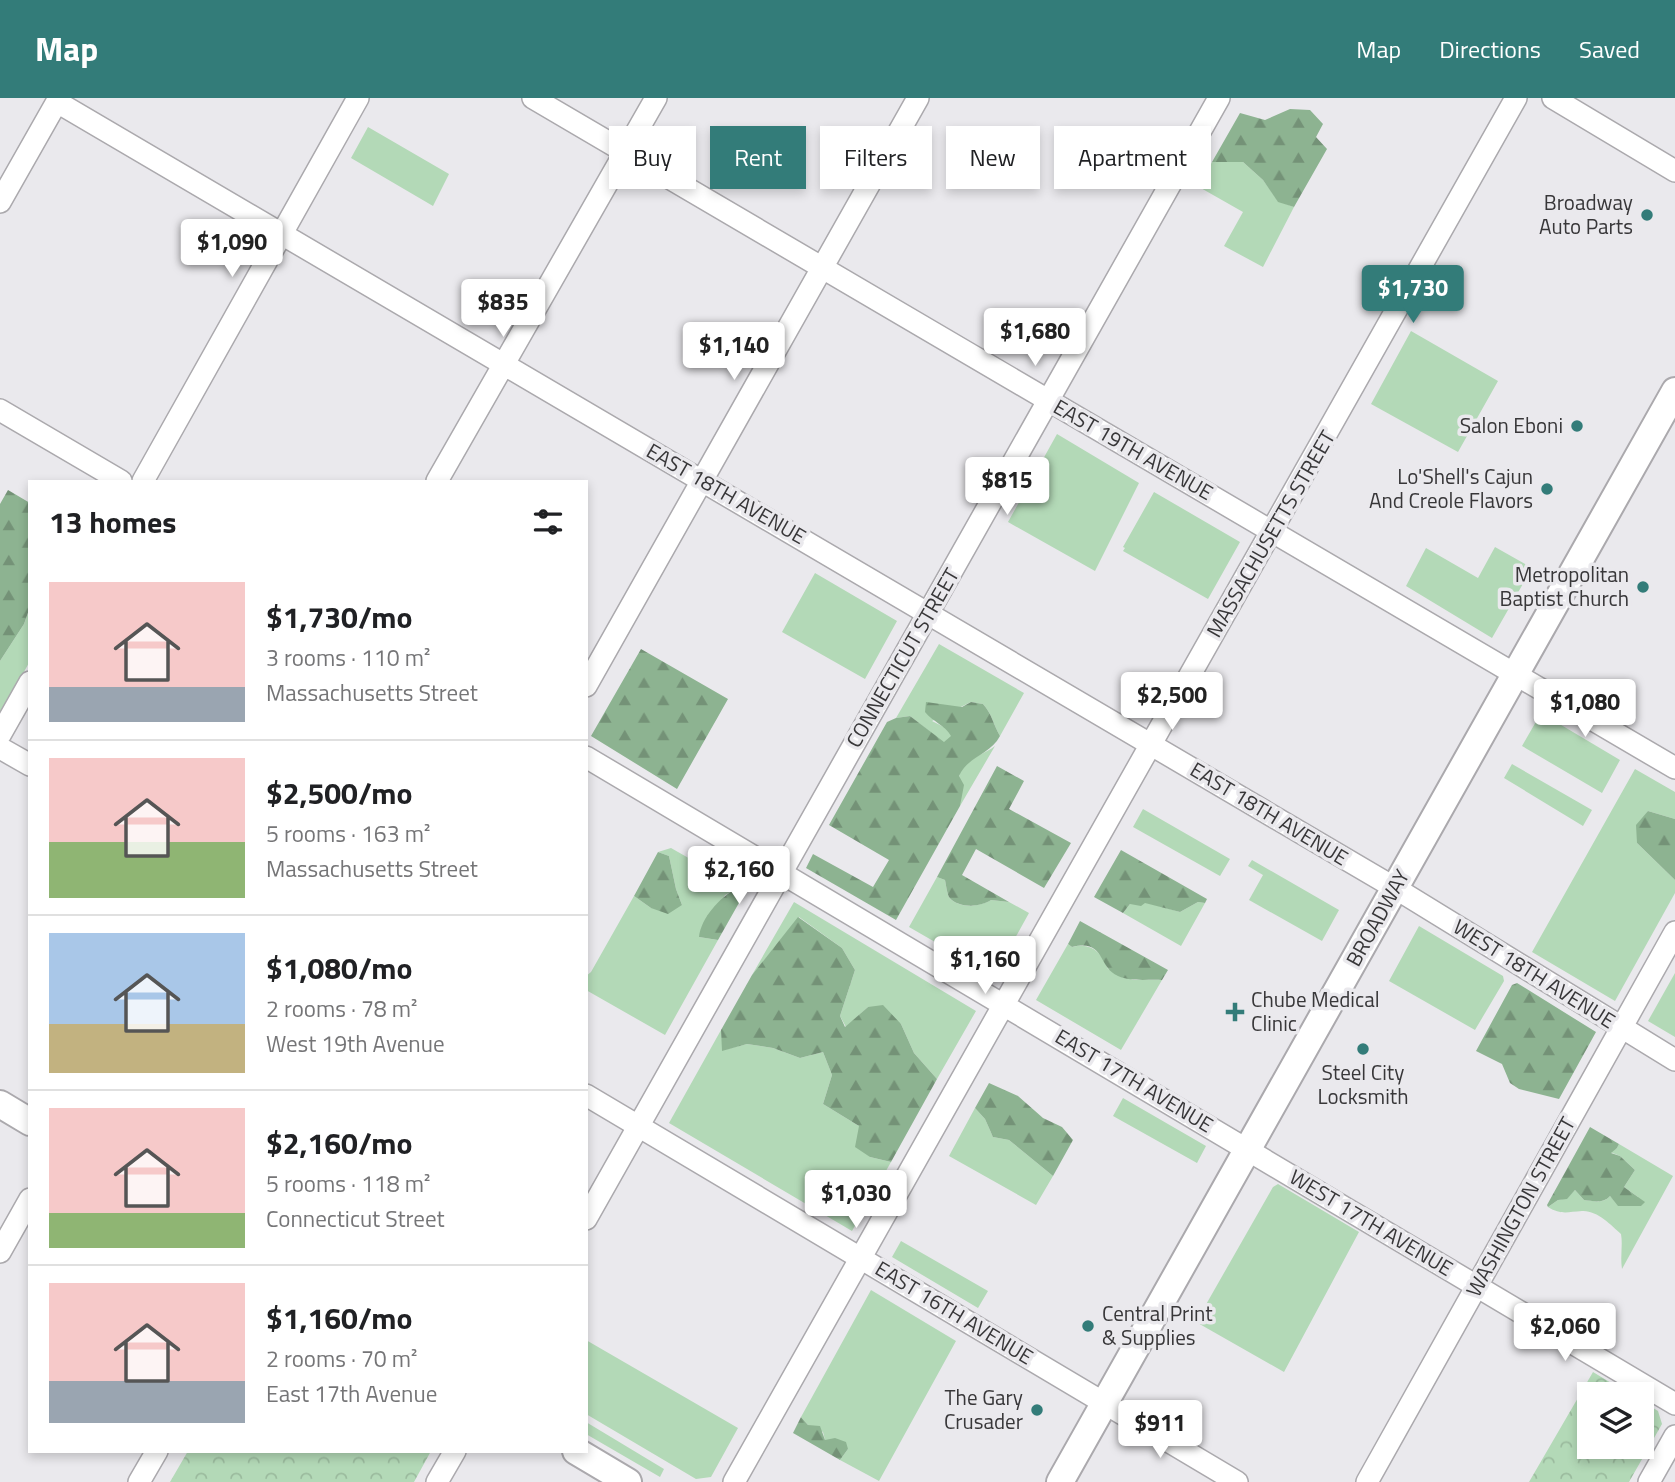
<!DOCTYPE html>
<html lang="en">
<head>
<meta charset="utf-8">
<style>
	:root { --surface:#fff; --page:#f6f6f6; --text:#202124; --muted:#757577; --line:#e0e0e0; --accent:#337c79 }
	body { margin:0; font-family:"Titillium Web",sans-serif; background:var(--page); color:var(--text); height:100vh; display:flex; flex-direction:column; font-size:26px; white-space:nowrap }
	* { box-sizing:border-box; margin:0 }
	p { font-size:23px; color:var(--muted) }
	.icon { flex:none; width:38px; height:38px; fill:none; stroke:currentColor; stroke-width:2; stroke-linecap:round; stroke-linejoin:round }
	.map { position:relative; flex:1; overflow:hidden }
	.drawer { position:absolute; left:28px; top:382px; width:560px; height:973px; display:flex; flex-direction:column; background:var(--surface); border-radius:0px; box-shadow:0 4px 10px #0003 }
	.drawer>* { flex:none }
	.banner { position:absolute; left:609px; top:28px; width:665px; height:63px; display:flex; gap:14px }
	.tools { position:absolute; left:1577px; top:1284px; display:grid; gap:14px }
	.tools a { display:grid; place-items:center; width:77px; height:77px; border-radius:0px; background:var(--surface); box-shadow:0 4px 10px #0003; font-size:35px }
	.price { position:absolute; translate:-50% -60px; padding:0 16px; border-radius:7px; background:#fff; color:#222; font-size:23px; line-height:46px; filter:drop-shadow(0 2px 4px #0008) }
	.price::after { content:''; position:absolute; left:50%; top:42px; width:21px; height:16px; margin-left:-10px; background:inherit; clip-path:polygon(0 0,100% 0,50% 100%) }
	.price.active { background:var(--accent); color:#fff }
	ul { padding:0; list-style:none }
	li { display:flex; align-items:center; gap:21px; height:175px; padding:0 21px }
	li+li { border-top:2px solid var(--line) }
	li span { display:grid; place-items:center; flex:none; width:196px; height:140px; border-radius:0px; color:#555 }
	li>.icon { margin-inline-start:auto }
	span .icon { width:84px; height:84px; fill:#fffc; stroke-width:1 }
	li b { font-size:30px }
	h2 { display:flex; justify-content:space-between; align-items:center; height:84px; padding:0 21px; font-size:30px }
	.chip { padding:0 24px; border-radius:0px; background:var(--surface); box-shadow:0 4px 10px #0003; font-size:24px; line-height:63px }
	.chip.active { background:var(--accent); color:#fff }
	header { display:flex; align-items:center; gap:42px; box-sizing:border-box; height:98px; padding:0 35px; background:var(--accent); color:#fff }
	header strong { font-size:33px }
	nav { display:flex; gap:38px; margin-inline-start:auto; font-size:24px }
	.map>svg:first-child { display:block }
	.green { fill:#b3d9b7 }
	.forest { fill:url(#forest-firs) }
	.park { fill:url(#park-crowns) }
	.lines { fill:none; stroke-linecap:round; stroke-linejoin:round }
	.minor-casing { stroke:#aba9ad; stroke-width:24 }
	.major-casing { stroke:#aba9ad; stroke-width:30 }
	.minor { stroke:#fff; stroke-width:21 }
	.major { stroke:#fff; stroke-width:26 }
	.poi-dot { fill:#337c79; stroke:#eae9ed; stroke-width:2.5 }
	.labels { text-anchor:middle; stroke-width:7; stroke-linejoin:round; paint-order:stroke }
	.poi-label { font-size:21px; fill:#383739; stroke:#eae9ed; text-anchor:end }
	.street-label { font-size:21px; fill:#383739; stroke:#eae9ed }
</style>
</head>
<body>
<header>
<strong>Map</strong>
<nav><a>Map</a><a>Directions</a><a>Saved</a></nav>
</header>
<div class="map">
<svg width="1675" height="1384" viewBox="0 0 1675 1384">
	<defs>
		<pattern id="forest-firs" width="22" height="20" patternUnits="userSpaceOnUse" patternTransform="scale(1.75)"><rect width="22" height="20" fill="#8db391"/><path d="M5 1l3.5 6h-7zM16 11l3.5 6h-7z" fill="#749277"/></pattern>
		<pattern id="park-crowns" width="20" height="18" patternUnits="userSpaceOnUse" patternTransform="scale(1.75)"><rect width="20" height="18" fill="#b3d9b7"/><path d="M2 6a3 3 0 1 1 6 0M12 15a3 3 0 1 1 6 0" fill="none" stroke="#9bbb9e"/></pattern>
	</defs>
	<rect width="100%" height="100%" fill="#eae9ed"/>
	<!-- green -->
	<path class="green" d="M368 29 449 76 433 108 351 60Z
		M1212 64H1243L1263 82 1278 103 1294 109 1263 169 1224 148 1243 114 1199 89Z
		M1411 233 1498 283 1458 354 1371 306Z
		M1057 336 1139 385 1095 473 1008 424Z
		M1154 394 1240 444 1208 501 1123 453 1125 450 1123 449Z
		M1495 449 1532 470 1492 540 1406 488 1426 450 1478 480Z
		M815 475 897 523 865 581 782 534Z
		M30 509V563L0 617V563L24 526Z
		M939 546 1024 595 1000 638C993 626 992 616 983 606L971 604 932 623 946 630 952 638 944 645 910 618 896 620Z
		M1541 615 1620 662 1602 695 1522 648Z
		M995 648 960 708C961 699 959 689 959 680 960 662 984 657 995 648Z
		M1512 666 1592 712 1583 728 1504 680Z
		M1635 671 1675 694V721L1648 713 1637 745 1675 782V795L1615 903 1532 854Z
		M1143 711 1230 761 1220 778 1133 729Z
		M671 750 720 778 736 791 725 797 699 839 718 842 665 937 586 892V878L591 874 634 798 651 810 682 807 676 791 669 758 658 754Z
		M1252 762 1339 812 1322 843 1249 802 1263 777 1248 768Z
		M937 779 945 782C946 787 947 795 949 799 958 811 980 809 991 802L1009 804 1029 815 994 878 909 829Z
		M794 804 976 913 937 981 914 955 901 926 868 909 846 929 840 918 855 872 842 850 799 819 752 877Z
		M1145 804 1180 814 1198 804 1205 805 1181 848 1123 815 1130 806Z
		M1419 828 1503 878 1504 883 1475 932 1389 883Z
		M1068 846 1072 849C1092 844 1101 854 1108 871L1133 882H1162L1121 952 1036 902Z
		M1675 875V939L1648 923Z
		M721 932 723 952 747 946 773 950 800 960 823 954 832 977 823 1006 859 1028 870 1059 891 1064 852 1133 669 1025Z
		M1123 1000 1206 1048 1197 1065 1113 1018Z
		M975 1010 985 1021 993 1039 1009 1042 1053 1078 1036 1107 949 1058Z
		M1619 1046 1673 1078 1622 1171C1620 1158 1623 1148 1621 1136 1611 1127 1597 1112 1582 1113 1567 1114 1561 1117 1548 1109L1558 1102 1567 1100 1575 1092 1584 1102C1594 1103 1603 1106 1610 1098L1618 1107H1629L1638 1099 1624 1089 1635 1072 1620 1058 1610 1054 1617 1050Z
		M1278 1086 1359 1134 1284 1274 1196 1224 1273 1089Z
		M901 1143 988 1193 978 1210 892 1159Z
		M871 1192 956 1243 879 1383 840 1362 848 1351 825 1342 823 1334 808 1327 801 1319Z
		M586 1242 738 1330 711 1379 696 1381 586 1316Z
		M586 1324 664 1371 660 1379 586 1336Z"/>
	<!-- forest -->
	<path class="forest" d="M1290 11 1310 12 1323 26 1316 39 1327 51 1294 109 1278 104 1263 82 1243 64H1212L1240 15 1265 22Z
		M8 392 30 405V509L24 526 0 563V406Z
		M641 551 728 601 677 691 591 638Z
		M926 604 962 609 971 604 983 606C992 616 993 626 1000 638 990 657 968 658 959 678L964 687 960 708 896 822 806 770 813 756 873 789 889 762 829 727 887 624 896 620 910 618 944 644 951 638C945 627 933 624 925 614Z
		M997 668 1024 683 1009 711 1071 745 1044 790 976 751 962 777 1009 804 991 802C981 809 958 811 949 799 947 795 946 787 945 782L937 779Z
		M1648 713 1675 721V782L1637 745 1636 727Z
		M1121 752 1207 801 1205 805 1198 804 1180 814 1145 805 1141 808 1130 806 1123 815 1094 799Z
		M658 754 669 758 676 791 682 807 668 816 651 810 634 798Z
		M736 791 744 796 718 842 699 839C701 820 720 799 736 791Z
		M798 819 842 850 855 872 840 918 845 929 868 909 883 907 901 926 914 955 937 981 891 1064 870 1059 855 1049 859 1028 823 1006 832 977 823 954 800 960 773 950 747 946 722 953 721 932 752 877Z
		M1080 823 1168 872 1162 882C1148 881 1132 884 1118 878 1097 869 1106 841 1072 849L1068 846Z
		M1517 885 1596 934 1559 1001 1519 991 1510 985 1502 966 1476 953 1512 887Z
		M989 985 1018 998 1043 1020 1062 1029 1073 1042 1053 1078 1009 1042 993 1039 985 1021 975 1010Z
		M1590 1029 1619 1046 1617 1050 1611 1055 1620 1058 1635 1072 1624 1089 1645 1104 1641 1108H1618L1610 1098C1603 1106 1593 1103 1584 1102L1575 1092 1567 1101 1558 1102 1548 1109 1547 1107Z
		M801 1319 808 1327 820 1328 825 1342 835 1340 846 1344 848 1351 840 1362 793 1335Z"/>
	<!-- park -->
	<path class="park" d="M1593 1274 1631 1297H1589V1349H1642V1303L1658 1313 1662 1326 1629 1384H1529Z
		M188 1353H431L414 1384H170Z"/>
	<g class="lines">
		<!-- minor casing -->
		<g class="minor-casing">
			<path id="minor" d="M533 0 1675 670
				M1553 0 1675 73
				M57 4 1395 790 1675 962
				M0 104 59 0
				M0 312 121 383
				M143 383 358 0
				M437 383 656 0
				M586 588 918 0
				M0 637 30 584
				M0 650 30 667
				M586 659 1675 1306
				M586 997 1237 1384
				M586 1121 1219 0
				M0 1154 30 1101
				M139 1384 157 1353
				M437 1384 455 1353
				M734 1384 1516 0
				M1367 1384 1675 834
				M1649 1384 1675 1338"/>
		</g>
		<!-- major casing -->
		<g class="major-casing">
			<path id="major" d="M0 1006 30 1024
				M576 1353 628 1384
				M1060 1384 1675 293"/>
		</g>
		<!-- minor -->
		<use href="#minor" class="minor"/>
		<!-- major -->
		<use href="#major" class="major"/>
	</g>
	<!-- markers -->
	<g class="poi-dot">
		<circle cx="1647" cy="117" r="7"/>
		<circle cx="1577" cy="328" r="7"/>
		<circle cx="1547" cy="391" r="7"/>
		<circle cx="1643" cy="489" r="7"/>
		<path d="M1231.5 903.5h7v7h7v7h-7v7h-7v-7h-7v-7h7z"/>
		<circle cx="1363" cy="951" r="7"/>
		<circle cx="1088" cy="1228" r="7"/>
		<circle cx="1037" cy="1312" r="7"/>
	</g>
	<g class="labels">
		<!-- poi labels -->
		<g class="poi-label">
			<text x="1633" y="112">Broadway<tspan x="1633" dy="24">Auto Parts</tspan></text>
			<text x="1563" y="335">Salon Eboni</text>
			<text x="1533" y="386">Lo'Shell's Cajun<tspan x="1533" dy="24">And Creole Flavors</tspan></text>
			<text x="1629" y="484">Metropolitan<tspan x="1629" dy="24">Baptist Church</tspan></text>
			<text x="1251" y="909" text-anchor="start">Chube Medical<tspan x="1251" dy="24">Clinic</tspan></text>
			<text x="1363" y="982" text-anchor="middle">Steel City<tspan x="1363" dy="24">Locksmith</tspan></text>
			<text x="1102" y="1223" text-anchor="start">Central Print<tspan x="1102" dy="24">&amp; Supplies</tspan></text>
			<text x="1023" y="1307">The Gary<tspan x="1023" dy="24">Crusader</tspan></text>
		</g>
		<!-- street labels -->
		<g class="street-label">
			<text transform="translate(1133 352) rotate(30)" y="7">EAST 19TH AVENUE</text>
			<text transform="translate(726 396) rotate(30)" y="7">EAST 18TH AVENUE</text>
			<text transform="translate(1271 436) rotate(-60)" y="7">MASSACHUSETTS STREET</text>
			<text transform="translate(903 560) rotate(-60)" y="7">CONNECTICUT STREET</text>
			<text transform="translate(1269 716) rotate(31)" y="7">EAST 18TH AVENUE</text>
			<text transform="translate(1378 820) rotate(-61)" y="7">BROADWAY</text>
			<text transform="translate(1534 876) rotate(32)" y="7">WEST 18TH AVENUE</text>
			<text transform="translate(1134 983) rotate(31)" y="7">EAST 17TH AVENUE</text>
			<text transform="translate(1521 1109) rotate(-61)" y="7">WASHINGTON STREET</text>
			<text transform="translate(1371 1125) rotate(31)" y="7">WEST 17TH AVENUE</text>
			<text transform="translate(954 1215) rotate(31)" y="7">EAST 16TH AVENUE</text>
		</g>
	</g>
</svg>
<div class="tools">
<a><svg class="icon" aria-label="layers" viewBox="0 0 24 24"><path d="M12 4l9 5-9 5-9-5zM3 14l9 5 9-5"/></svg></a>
</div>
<b class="price" style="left:232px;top:181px">$1,090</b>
<b class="price active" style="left:1413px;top:227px">$1,730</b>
<b class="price" style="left:503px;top:241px">$835</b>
<b class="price" style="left:1035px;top:270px">$1,680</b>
<b class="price" style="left:734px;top:284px">$1,140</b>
<b class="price" style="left:1007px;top:419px">$815</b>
<b class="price" style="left:1172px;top:634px">$2,500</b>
<b class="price" style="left:1585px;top:641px">$1,080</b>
<b class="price" style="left:739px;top:808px">$2,160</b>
<b class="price" style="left:985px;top:898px">$1,160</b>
<b class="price" style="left:856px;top:1132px">$1,030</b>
<b class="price" style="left:1565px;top:1265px">$2,060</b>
<b class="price" style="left:1160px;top:1362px">$911</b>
<div class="banner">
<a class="chip">Buy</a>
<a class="chip active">Rent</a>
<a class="chip">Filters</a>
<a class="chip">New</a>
<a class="chip">Apartment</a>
</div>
<section class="drawer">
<h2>13 homes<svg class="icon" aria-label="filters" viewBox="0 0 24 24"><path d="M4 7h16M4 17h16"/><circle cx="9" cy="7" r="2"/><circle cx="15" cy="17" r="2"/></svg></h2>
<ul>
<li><span style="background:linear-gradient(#f6c9c9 75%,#9aa5b1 0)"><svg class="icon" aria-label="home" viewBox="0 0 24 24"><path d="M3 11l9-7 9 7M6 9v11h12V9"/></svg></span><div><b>$1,730/mo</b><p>3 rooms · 110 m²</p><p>Massachusetts Street</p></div></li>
<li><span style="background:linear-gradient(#f6c9c9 60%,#8fb573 0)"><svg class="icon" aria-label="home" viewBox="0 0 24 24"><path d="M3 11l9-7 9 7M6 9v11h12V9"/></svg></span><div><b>$2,500/mo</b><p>5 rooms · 163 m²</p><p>Massachusetts Street</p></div></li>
<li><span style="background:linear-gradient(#a9c7e8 65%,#c2b280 0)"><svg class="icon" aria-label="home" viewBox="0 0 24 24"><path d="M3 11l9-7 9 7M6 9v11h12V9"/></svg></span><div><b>$1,080/mo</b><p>2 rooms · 78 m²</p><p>West 19th Avenue</p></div></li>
<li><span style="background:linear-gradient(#f6c9c9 75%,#8fb573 0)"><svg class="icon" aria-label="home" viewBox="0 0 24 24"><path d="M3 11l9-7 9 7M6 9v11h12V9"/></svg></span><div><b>$2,160/mo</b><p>5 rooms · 118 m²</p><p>Connecticut Street</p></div></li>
<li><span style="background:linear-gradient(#f6c9c9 70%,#9aa5b1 0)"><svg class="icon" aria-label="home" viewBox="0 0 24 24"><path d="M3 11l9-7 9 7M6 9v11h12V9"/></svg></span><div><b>$1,160/mo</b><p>2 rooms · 70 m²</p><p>East 17th Avenue</p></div></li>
</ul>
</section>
</div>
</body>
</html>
